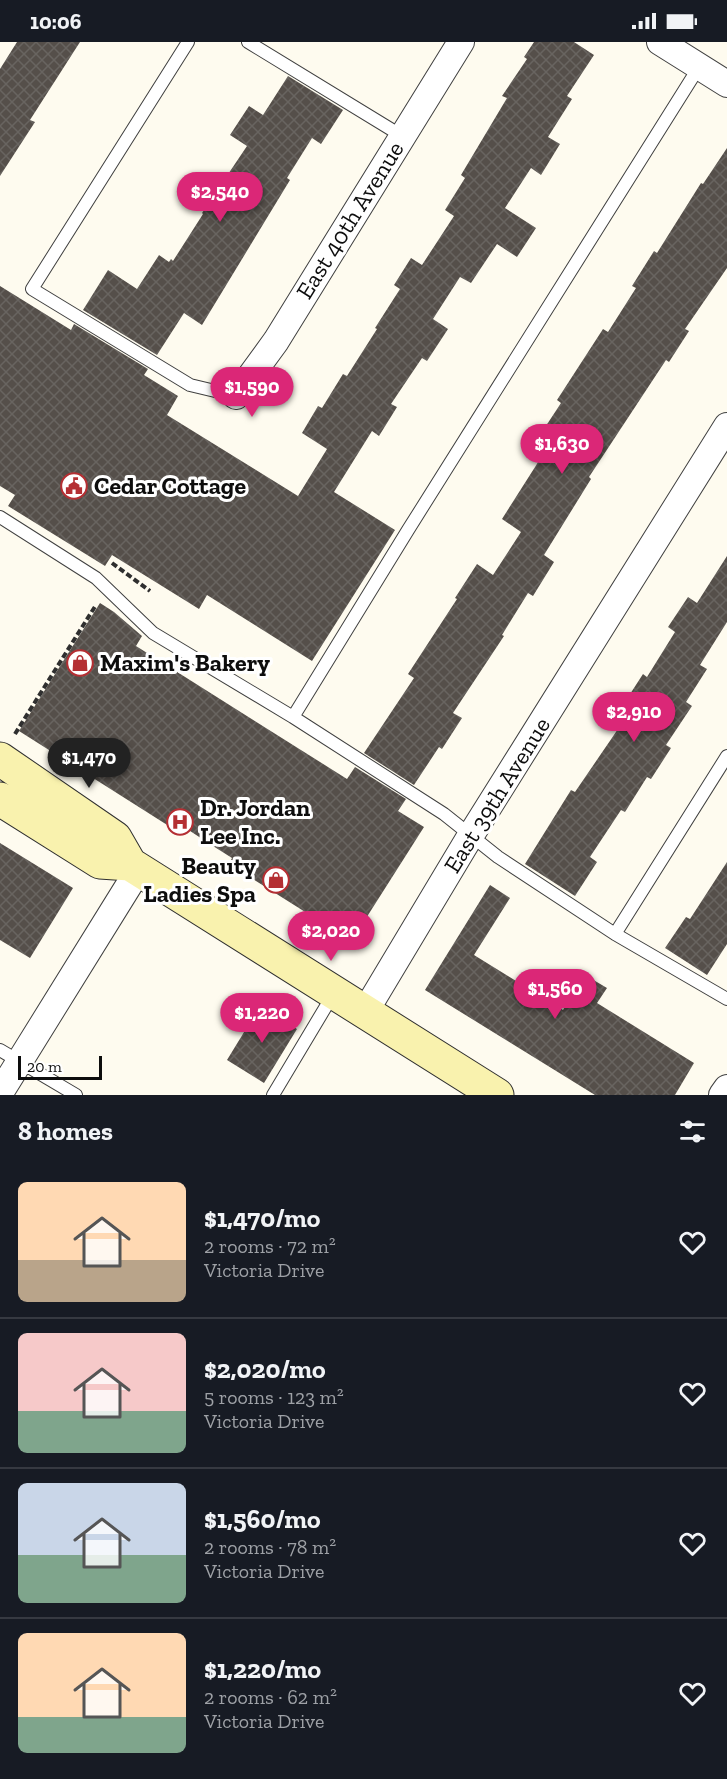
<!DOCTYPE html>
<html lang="en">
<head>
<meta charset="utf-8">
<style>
	:root { --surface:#171b24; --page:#20242c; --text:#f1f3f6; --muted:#9ea1a6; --line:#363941; --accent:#db2777 }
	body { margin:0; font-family:"Zilla Slab",serif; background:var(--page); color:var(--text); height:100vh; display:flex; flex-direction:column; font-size:22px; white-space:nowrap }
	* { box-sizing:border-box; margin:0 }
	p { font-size:20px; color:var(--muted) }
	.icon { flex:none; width:33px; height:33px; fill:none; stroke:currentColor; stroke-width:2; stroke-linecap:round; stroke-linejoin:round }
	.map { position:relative; height:1053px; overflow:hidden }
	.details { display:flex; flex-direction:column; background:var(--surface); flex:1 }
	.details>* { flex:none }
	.scale { position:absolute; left:18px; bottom:15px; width:84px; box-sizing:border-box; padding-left:6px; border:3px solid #0d0d0d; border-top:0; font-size:16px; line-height:21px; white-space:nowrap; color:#0d0d0d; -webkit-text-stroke:4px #fff; paint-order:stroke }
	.price { position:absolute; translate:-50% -51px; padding:0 14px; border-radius:21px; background:var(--accent); color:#fff; font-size:20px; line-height:39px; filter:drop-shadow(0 2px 3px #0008) }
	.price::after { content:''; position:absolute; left:50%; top:36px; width:18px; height:14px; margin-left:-9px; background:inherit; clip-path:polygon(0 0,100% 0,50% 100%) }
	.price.current { background:#222; color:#fff }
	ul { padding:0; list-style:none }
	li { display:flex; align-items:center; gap:18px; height:150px; padding:0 18px }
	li+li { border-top:2px solid var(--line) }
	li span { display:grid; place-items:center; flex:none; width:168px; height:120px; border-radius:9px; color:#555 }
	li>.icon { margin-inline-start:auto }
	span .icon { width:72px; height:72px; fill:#fffc; stroke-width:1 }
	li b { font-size:26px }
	h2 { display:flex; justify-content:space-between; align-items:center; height:72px; padding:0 18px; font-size:26px }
	.status { display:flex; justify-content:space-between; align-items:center; height:42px; padding:0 30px; background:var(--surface); direction:ltr }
	.status svg { height:16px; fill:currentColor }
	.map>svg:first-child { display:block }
	.building { fill:url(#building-cross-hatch) }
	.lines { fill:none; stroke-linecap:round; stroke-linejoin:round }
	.lane-casing { stroke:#404040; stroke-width:14 }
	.street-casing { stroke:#404040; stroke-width:28 }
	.secondary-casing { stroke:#2f2f2f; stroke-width:35 }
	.path { stroke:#2f2f2f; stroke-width:4; stroke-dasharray:6 3; stroke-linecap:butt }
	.lane { stroke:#fff; stroke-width:12 }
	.street { stroke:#fff; stroke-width:26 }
	.secondary { stroke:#f9f2ae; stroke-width:33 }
	.labels { text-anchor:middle; stroke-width:6; stroke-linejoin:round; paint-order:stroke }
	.street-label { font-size:24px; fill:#0d0d0d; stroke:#fff }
	.poi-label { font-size:24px; font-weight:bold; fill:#0d0d0d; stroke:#fff; text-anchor:start }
</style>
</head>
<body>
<div class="status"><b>10:06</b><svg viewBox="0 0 49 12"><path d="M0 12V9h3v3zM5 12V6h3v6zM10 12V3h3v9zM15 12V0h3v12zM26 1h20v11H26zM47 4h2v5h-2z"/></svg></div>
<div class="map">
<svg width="727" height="1053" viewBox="0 0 727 1053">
	<defs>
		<pattern id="building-cross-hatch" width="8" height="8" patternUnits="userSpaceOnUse" patternTransform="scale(1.5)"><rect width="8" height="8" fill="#554f4a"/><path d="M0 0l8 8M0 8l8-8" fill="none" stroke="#686460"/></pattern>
	</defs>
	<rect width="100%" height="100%" fill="#fefbef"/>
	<!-- building -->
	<path class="building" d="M17 0H80L30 78 35 80 0 134V27Z
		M534 0H574L594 13 567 54 572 57 548 95 560 102 541 133 531 126 505 166 536 186 517 215 497 202 471 241 460 235 433 277 448 287 427 319 422 316 391 362 397 365 379 394 372 389 334 450 395 488 312 619 207 553 199 567 112 513 105 524 8 464 15 453 0 444V244L71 288 74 282 148 327 144 333 178 354 167 373 298 454 327 407 302 391 318 364 322 366 343 332 347 334 377 287 375 286 400 247 394 243 411 216 422 223 454 174 445 168 465 136 461 133 507 56 502 54 527 17 524 15Z
		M288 34 343 68 321 102 312 96 287 136 290 138 202 283 184 271 157 313 83 268 108 228 137 247 159 213 169 220 171 217 173 219 203 172 202 171 247 104 230 93 249 64 263 73Z
		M727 106V226L685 287 689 289 669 320 666 318 589 435 591 437 544 513 554 520 533 554 528 551 502 593 504 594 453 671 462 676 442 707 439 705 414 743 364 711 414 636 408 632 457 557 455 556 477 522 493 533 521 490 502 477 549 403 538 396 561 361 557 358 603 287 608 290 636 246 632 244 654 209 657 211 701 141 703 142Z
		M727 514V580L700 623 707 627 686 660 692 664 666 703 671 706 651 737 647 735 625 770 621 768 590 815 597 820 575 854 525 822 571 748 575 750 631 668 623 663 643 632 647 635 675 590 668 585 688 555 697 561Z
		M100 561 114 570 142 594 136 604 347 737 355 725 406 757 398 769 424 785 356 892 341 883 337 890 229 822 232 816 213 804 187 787 183 793 19 689Z
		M0 801 73 846 30 916 0 898Z
		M727 820V902L707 933 665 906 686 875 690 877Z
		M490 843 510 856 474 913 563 968 585 933 607 946 597 961 694 1021 675 1053H595L425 948Z
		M260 964 297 987 264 1041 227 1018Z"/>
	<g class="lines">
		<!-- lane casing -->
		<g class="lane-casing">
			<path id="lane" d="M188 0 32 247 190 343 236 354
				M248 0 402 94
				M0 475 96 536 153 591 293 675 444 772 498 815 615 892 727 957
				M293 675 408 488 699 25
				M615 892 727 714
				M0 1008 76 1053
				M273 1053 334 951"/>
		</g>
		<!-- street casing -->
		<g class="street-casing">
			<path id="street" d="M660 0 727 42
				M236 354 276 299 461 0
				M365 970 471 793 727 384
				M0 1051 139 827
				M722 1053 727 1046"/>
		</g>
		<!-- secondary casing -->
		<g class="secondary-casing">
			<path id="secondary" d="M0 717 115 796 130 822 497 1053
				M0 757 100 820 130 822"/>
		</g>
		<!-- path -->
		<path class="path" d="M112 521 150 549
			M15 692 96 563"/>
		<!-- lane -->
		<use href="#lane" class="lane"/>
		<!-- street -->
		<use href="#street" class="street"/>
		<!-- secondary -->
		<use href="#secondary" class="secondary"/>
	</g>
	<!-- icons -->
	<defs>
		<g id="civic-ring" transform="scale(1.35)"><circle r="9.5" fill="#fff" stroke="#b42f33" stroke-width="1.5"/><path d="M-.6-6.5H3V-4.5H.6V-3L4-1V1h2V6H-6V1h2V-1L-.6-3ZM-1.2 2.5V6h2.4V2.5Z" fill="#b42f33"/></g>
		<g id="shop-ring" transform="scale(1.35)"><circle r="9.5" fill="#fff" stroke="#b42f33" stroke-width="1.5"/><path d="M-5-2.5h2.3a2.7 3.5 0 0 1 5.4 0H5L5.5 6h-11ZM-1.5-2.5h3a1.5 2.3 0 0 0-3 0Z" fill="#b42f33"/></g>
		<g id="hospital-ring" transform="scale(1.35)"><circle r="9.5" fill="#fff" stroke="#b42f33" stroke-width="1.5"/><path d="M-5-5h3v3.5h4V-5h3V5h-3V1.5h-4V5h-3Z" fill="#b42f33"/></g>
	</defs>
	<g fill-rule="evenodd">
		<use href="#civic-ring" x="74" y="444"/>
		<use href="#shop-ring" x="80" y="621"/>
		<use href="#hospital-ring" x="180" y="780"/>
		<use href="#shop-ring" x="276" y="838"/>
	</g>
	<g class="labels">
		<!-- street labels -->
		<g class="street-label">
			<text transform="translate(350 178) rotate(-58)" y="8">East 40th Avenue</text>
			<text transform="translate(497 753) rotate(-58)" y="8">East 39th Avenue</text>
		</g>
		<!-- poi labels -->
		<g class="poi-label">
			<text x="94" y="452">Cedar Cottage</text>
			<text x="100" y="629">Maxim's Bakery</text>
			<text x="200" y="774">Dr. Jordan<tspan x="200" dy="28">Lee Inc.</tspan></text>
			<text x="256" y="832" text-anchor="end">Beauty<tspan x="256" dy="28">Ladies Spa</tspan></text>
		</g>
	</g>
</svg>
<div class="scale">20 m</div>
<b class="price" style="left:220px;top:181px">$2,540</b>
<b class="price" style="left:252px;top:376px">$1,590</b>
<b class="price" style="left:562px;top:433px">$1,630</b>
<b class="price" style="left:634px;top:701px">$2,910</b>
<b class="price current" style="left:89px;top:747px">$1,470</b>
<b class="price" style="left:331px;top:920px">$2,020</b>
<b class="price" style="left:555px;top:978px">$1,560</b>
<b class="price" style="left:262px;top:1002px">$1,220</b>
</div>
<section class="details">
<h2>8 homes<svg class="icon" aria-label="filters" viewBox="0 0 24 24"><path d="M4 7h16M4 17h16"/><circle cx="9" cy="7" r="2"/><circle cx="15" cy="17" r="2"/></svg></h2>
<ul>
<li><span style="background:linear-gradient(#ffd9b3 65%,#b9a48a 0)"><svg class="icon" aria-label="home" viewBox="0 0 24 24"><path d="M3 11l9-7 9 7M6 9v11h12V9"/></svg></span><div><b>$1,470/mo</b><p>2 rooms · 72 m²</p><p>Victoria Drive</p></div><svg class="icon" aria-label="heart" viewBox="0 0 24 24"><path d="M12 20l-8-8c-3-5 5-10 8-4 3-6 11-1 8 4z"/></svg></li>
<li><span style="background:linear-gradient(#f6c9c9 65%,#7fa58c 0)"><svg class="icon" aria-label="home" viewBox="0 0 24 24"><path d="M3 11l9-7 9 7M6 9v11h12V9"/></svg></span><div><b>$2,020/mo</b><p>5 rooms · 123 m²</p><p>Victoria Drive</p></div><svg class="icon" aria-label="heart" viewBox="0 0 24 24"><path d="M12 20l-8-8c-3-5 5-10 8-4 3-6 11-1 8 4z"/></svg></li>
<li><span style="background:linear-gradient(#c9d6e8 60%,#7fa58c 0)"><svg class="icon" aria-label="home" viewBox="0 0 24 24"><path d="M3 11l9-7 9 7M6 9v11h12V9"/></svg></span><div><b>$1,560/mo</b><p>2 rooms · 78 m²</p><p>Victoria Drive</p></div><svg class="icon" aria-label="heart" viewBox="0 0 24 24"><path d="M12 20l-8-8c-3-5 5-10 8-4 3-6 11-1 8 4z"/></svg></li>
<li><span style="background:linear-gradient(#ffd9b3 70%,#7fa58c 0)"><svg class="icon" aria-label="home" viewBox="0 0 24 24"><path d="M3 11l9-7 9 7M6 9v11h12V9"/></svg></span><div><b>$1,220/mo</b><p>2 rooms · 62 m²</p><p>Victoria Drive</p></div><svg class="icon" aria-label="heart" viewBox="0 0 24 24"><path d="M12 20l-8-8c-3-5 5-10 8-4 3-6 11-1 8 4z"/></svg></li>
</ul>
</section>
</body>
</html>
